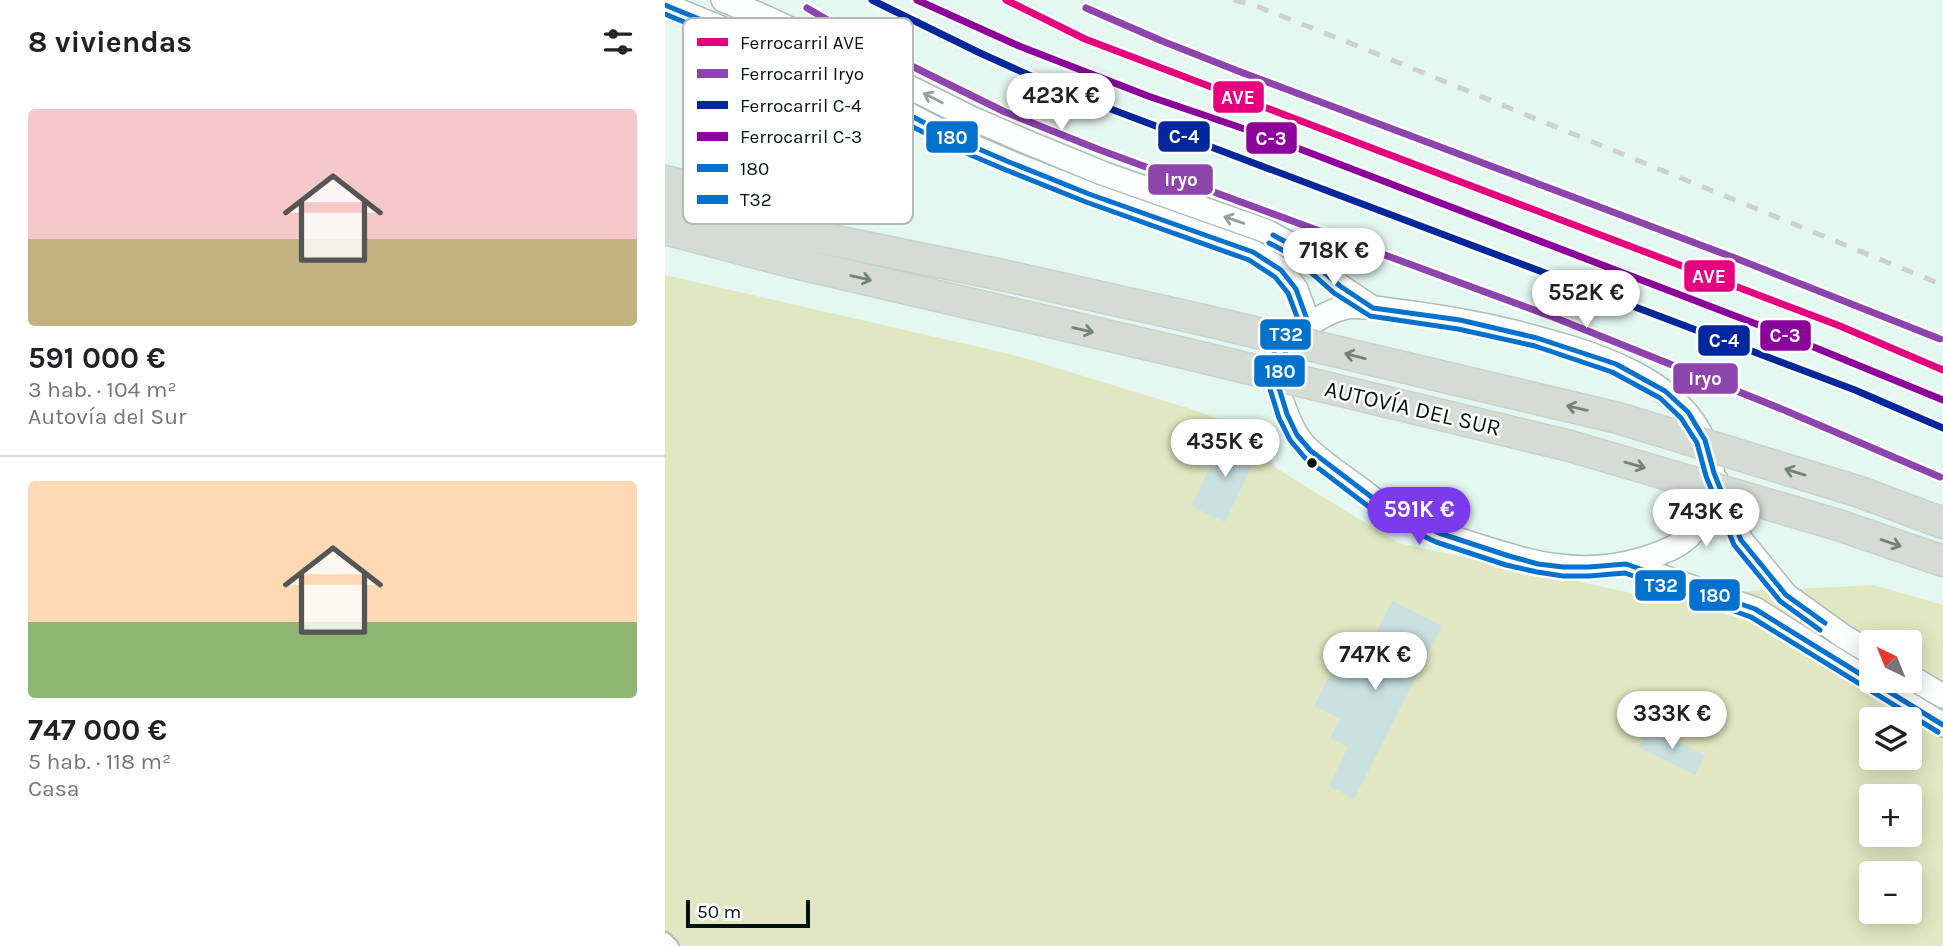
<!DOCTYPE html>
<html lang="es">
<head>
<meta charset="utf-8">
<style>
	:root { --surface:#fff; --page:#f6f6f6; --text:#202124; --muted:#757577; --line:#e0e0e0; --accent:#7c3aed }
	body { margin:0; font-family:Karla,sans-serif; background:var(--page); color:var(--text); height:100vh; display:flex; flex-direction:column; font-size:26px; white-space:nowrap }
	* { box-sizing:border-box; margin:0 }
	p { font-size:23px; color:var(--muted) }
	.icon { flex:none; width:38px; height:38px; fill:none; stroke:currentColor; stroke-width:2; stroke-linecap:round; stroke-linejoin:round }
	.map { position:relative; flex:1; overflow:hidden }
	.drawer { display:flex; flex-direction:column; background:var(--surface); width:665px }
	.drawer>* { flex:none }
	.needle { width:46px; rotate:317deg }
	.tools { position:absolute; left:1194px; top:630px; display:grid; gap:14px }
	.tools a { display:grid; place-items:center; width:63px; height:63px; border-radius:7px; background:var(--surface); box-shadow:0 4px 18px #0003; font-size:35px }
	.scale { position:absolute; left:21px; bottom:18px; width:124px; box-sizing:border-box; padding-left:7px; border:4px solid #04120e; border-top:0; font-size:19px; line-height:24px; white-space:nowrap; color:#04120e; -webkit-text-stroke:5px #fff; paint-order:stroke }
	.price { position:absolute; translate:-50% -60px; padding:0 16px; border-radius:24px; background:#fff; color:#222; font-size:23px; line-height:46px; filter:drop-shadow(0 2px 4px #0008) }
	.price::after { content:''; position:absolute; left:50%; top:42px; width:21px; height:16px; margin-left:-10px; background:inherit; clip-path:polygon(0 0,100% 0,50% 100%) }
	.price.active { background:var(--accent); color:#fff }
	ul { padding:0; list-style:none }
	li { display:grid; align-content:center; gap:14px; height:371px; padding:0 28px }
	li+li { border-top:2px solid var(--line) }
	li span { display:grid; place-items:center; height:217px; border-radius:7px; color:#555 }
	li>.icon { margin-inline-start:auto }
	span .icon { width:126px; height:126px; fill:#fffc; stroke-width:1 }
	li b { font-size:30px }
	h2 { display:flex; justify-content:space-between; align-items:center; height:84px; padding:0 28px; font-size:30px }
	main { display:flex; flex:1; min-height:0 }
	.map>svg:first-child { display:block }
	.green { fill:#e1e8c1; fill-rule:evenodd }
	.building { fill:#c9e1e1 }
	.lines { fill:none; stroke-linecap:round; stroke-linejoin:round }
	.pedestrian-casing { stroke:#adbdb7; stroke-width:16 }
	.secondary-casing { stroke:#adbdb7; stroke-width:26 }
	.motorway-casing { stroke:#c8d1cf; stroke-width:33 }
	.pedestrian { stroke:#fbfefd; stroke-width:12 }
	.secondary { stroke:#fbfefd; stroke-width:23 }
	.motorway { stroke:#d4dcd4; stroke-width:30 }
	.rail { stroke:#ccd1cf; stroke-width:5; stroke-dasharray:12 12; stroke-linecap:butt }
	.motorway-bridge-casing { stroke:#c8d1cf; stroke-width:33; stroke-linecap:butt }
	.motorway-bridge { stroke:#d4dcd4; stroke-width:30 }
	.bus-1-casing { stroke:#fff; stroke-width:10 }
	.bus-2-casing { stroke:#fff; stroke-width:10 }
	.bus-1 { stroke:#0072ce; stroke-width:5 }
	.bus-2 { stroke:#0072ce; stroke-width:5 }
	.rail-1-casing { stroke:#fff; stroke-width:12 }
	.rail-2-casing { stroke:#fff; stroke-width:12 }
	.rail-3-casing { stroke:#fff; stroke-width:12 }
	.rail-4-casing { stroke:#fff; stroke-width:12 }
	.rail-1 { stroke:#e5007d; stroke-width:7 }
	.rail-2 { stroke:#8e44ad; stroke-width:7 }
	.rail-3 { stroke:#00289c; stroke-width:7 }
	.rail-4 { stroke:#8b039b; stroke-width:7 }
	.oneway { stroke:#98a09d }
	.oneway2 { stroke:#76817b }
	.bus-dot { fill:#04120e; stroke:#fff; stroke-width:2.5 }
	.labels { text-anchor:middle; stroke-width:5; stroke-linejoin:round; paint-order:stroke }
	.street-label { font-size:23px; fill:#04120e; stroke:#fff }
	.key { fill:#fff; stroke:#b4b8b7; stroke-width:2 }
	.key-label { font-size:19px; fill:#04120e }
	.line-badge { stroke:#fff; stroke-width:2.5 }
	.badge-label { font-size:19px; text-anchor:middle; font-weight:bold; fill:#fff }
</style>
</head>
<body>
<main>
<section class="drawer">
<h2>8 viviendas<svg class="icon" aria-label="filters" viewBox="0 0 24 24"><path d="M4 7h16M4 17h16"/><circle cx="9" cy="7" r="2"/><circle cx="15" cy="17" r="2"/></svg></h2>
<ul>
<li><span style="background:linear-gradient(#f6c9c9 60%,#c2b280 0)"><svg class="icon" aria-label="home" viewBox="0 0 24 24"><path d="M3 11l9-7 9 7M6 9v11h12V9"/></svg></span><div><b>591 000 €</b><p>3 hab. · 104 m²</p><p>Autovía del Sur</p></div></li>
<li><span style="background:linear-gradient(#ffd9b3 65%,#8fb573 0)"><svg class="icon" aria-label="home" viewBox="0 0 24 24"><path d="M3 11l9-7 9 7M6 9v11h12V9"/></svg></span><div><b>747 000 €</b><p>5 hab. · 118 m²</p><p>Casa</p></div></li>
</ul>
</section>
<div class="map">
<svg width="1278" height="946" viewBox="0 0 1278 946">
	<rect width="100%" height="100%" fill="#e5f7f1"/>
	<!-- green -->
	<path class="green" d="M0 275 349 355 526 409 574 426 597 446 611 468 733 543 981 596 1209 585 1278 605V946H0ZM1206 642H1244V681H1206ZM1206 719H1244V758H1206ZM1206 796H1244V835H1206ZM1206 873H1244V912H1206Z"/>
	<!-- building -->
	<path class="building" d="M561 435 594 451 560 522 526 506Z
		M727 601 777 626 689 799 664 786 683 747 665 738 675 719 649 706 669 667 689 677Z
		M984 728 1040 755 1030 775 974 747Z"/>
	<g class="lines">
		<!-- pedestrian casing -->
		<g class="pedestrian-casing">
			<path id="pedestrian" d="M0 939 7 946"/>
		</g>
		<!-- secondary casing -->
		<g class="secondary-casing">
			<path id="secondary" d="M58 0 93 14 156 43 304 117 357 140 437 173 601 231 630 247 675 286 708 308
				M0 5 147 65 293 140 344 162 424 194 588 252 616 270 631 289 644 325C656 316 668 310 682 307 696 305 710 308 724 310 766 315 808 322 849 332 919 350 1025 377 1044 457 1047 466 1049 473 1048 483 1046 506 1036 528 1017 542 1006 550 991 555 978 559 916 578 867 563 807 544 780 535 750 525 724 510 714 504 704 496 694 488 676 475 656 462 640 446 628 433 622 415 616 399
				M1051 480 1076 540 1121 595 1178 636 1206 653
				M961 564 1090 609 1166 657 1278 725
				M1244 676 1278 696"/>
		</g>
		<!-- motorway casing -->
		<g class="motorway-casing">
			<path id="motorway" d="M0 181 83 201 135 216
				M0 205 68 220 337 275 534 319
				M0 229 130 263 523 354
				M1195 492 1278 523
				M1173 525 1278 561"/>
		</g>
		<!-- pedestrian -->
		<use href="#pedestrian" class="pedestrian"/>
		<!-- secondary -->
		<use href="#secondary" class="secondary"/>
		<!-- motorway -->
		<use href="#motorway" class="motorway"/>
		<!-- rail -->
		<path class="rail" d="M569 0 591 6 695 47 1278 285"/>
		<!-- motorway-bridge casing -->
		<g class="motorway-bridge-casing">
			<path id="motorway-bridge" d="M534 319 953 418 1195 492
				M523 354 905 446 1173 525"/>
		</g>
		<!-- motorway-bridge -->
		<use href="#motorway-bridge" class="motorway-bridge"/>
		<!-- bus-1 casing -->
		<g class="bus-1-casing">
			<path id="bus-1" d="M0 5 147 65 293 140 344 162 424 194 588 252 616 270 631 289 644 325 624 344 615 365 614 388 622 414 632 435 646 451 721 508 774 533 844 556 873 564 898 567H924L961 564 1090 609 1278 725
				M608 235 630 247 675 286 708 308 795 320 872 338 951 364 1000 391 1023 412 1040 440 1049 473 1076 540 1121 595 1160 623"/>
		</g>
		<!-- bus-2 casing -->
		<g class="bus-2-casing">
			<path id="bus-2" d="M0 14 143 73 289 148 341 170 421 202 584 260 610 277 623 293 634 322 617 338 610 350 606 363 605 389 614 418 625 440 640 458 716 516 771 542 841 565 872 572 898 576H924L960 573 1086 617 1273 732
				M604 243 625 254 669 293 705 316 793 329 870 346 947 372 995 398 1016 418 1032 443 1041 476 1069 545 1115 601 1155 630"/>
		</g>
		<!-- bus-1 -->
		<use href="#bus-1" class="bus-1"/>
		<!-- bus-2 -->
		<use href="#bus-2" class="bus-2"/>
		<!-- rail-1 casing -->
		<g class="rail-1-casing">
			<path id="rail-1" d="M341 0 420 39 1175 326 1278 370"/>
		</g>
		<!-- rail-2 casing -->
		<g class="rail-2-casing">
			<path id="rail-2" d="M142 8 214 50 340 112 435 150 888 317 1119 410 1275 477
				M421 8 497 41 573 71 1070 258 1275 339"/>
		</g>
		<!-- rail-3 casing -->
		<g class="rail-3-casing">
			<path id="rail-3" d="M207 0 315 53 406 94 1190 390 1278 428"/>
		</g>
		<!-- rail-4 casing -->
		<g class="rail-4-casing">
			<path id="rail-4" d="M252 0 354 46 483 96 606 138 1112 332 1278 400"/>
		</g>
		<!-- rail-1 -->
		<use href="#rail-1" class="rail-1"/>
		<!-- rail-2 -->
		<use href="#rail-2" class="rail-2"/>
		<!-- rail-3 -->
		<use href="#rail-3" class="rail-3"/>
		<!-- rail-4 -->
		<use href="#rail-4" class="rail-4"/>
	</g>
	<!-- one-way arrows -->
	<defs><path id="oneway-shaft" d="M-6 0H5M1.5-3L5.5 0L1.5 3" fill="none" stroke-width="1.6" stroke-linecap="round" stroke-linejoin="round" transform="scale(1.75)"/></defs>
	<g class="oneway">
		<use href="#oneway-shaft" transform="translate(268 98) rotate(-153)"/>
		<use href="#oneway-shaft" transform="translate(569 220) rotate(-161)"/>
	</g>
	<g class="oneway2">
		<use href="#oneway-shaft" transform="translate(196 278) rotate(13)"/>
		<use href="#oneway-shaft" transform="translate(418 330) rotate(13)"/>
		<use href="#oneway-shaft" transform="translate(690 356) rotate(-166)"/>
		<use href="#oneway-shaft" transform="translate(912 408) rotate(-167)"/>
		<use href="#oneway-shaft" transform="translate(970 465) rotate(16)"/>
		<use href="#oneway-shaft" transform="translate(1130 472) rotate(-163)"/>
		<use href="#oneway-shaft" transform="translate(1226 543) rotate(19)"/>
	</g>
	<!-- markers -->
	<circle class="bus-dot" cx="647" cy="463" r="6"/>
	<g class="labels">
		<!-- street labels -->
		<g class="street-label">
			<text transform="translate(748 408) rotate(13)" y="8">AUTOVÍA DEL SUR</text>
		</g>
	</g>
	<!-- legend -->
	<rect x="18" y="18" width="230" height="206" rx="10" class="key"/>
	<rect x="32" y="38" width="31" height="8" fill="#e5007d"/>
	<rect x="32" y="69" width="31" height="9" fill="#8e44ad"/>
	<rect x="32" y="101" width="31" height="8" fill="#00289c"/>
	<rect x="32" y="132" width="31" height="9" fill="#8b039b"/>
	<rect x="32" y="164" width="31" height="8" fill="#0072ce"/>
	<rect x="32" y="195" width="31" height="9" fill="#0072ce"/>
	<g class="key-label">
		<text x="75" y="49">Ferrocarril AVE</text>
		<text x="75" y="80">Ferrocarril Iryo</text>
		<text x="75" y="112">Ferrocarril C-4</text>
		<text x="75" y="143">Ferrocarril C-3</text>
		<text x="75" y="175">180</text>
		<text x="75" y="206">T32</text>
	</g>
	<g class="line-badge">
		<rect x="547" y="80" width="53" height="34" rx="7" fill="#e5007d"/>
		<rect x="492" y="120" width="54" height="33" rx="7" fill="#00289c"/>
		<rect x="260" y="120" width="54" height="34" rx="7" fill="#0072ce"/>
		<rect x="580" y="121" width="53" height="34" rx="7" fill="#8b039b"/>
		<rect x="482" y="163" width="67" height="33" rx="7" fill="#8e44ad"/>
		<rect x="1018" y="259" width="53" height="34" rx="7" fill="#e5007d"/>
		<rect x="594" y="318" width="53" height="33" rx="7" fill="#0072ce"/>
		<rect x="1094" y="319" width="53" height="33" rx="7" fill="#8b039b"/>
		<rect x="1032" y="324" width="54" height="33" rx="7" fill="#00289c"/>
		<rect x="588" y="354" width="53" height="34" rx="7" fill="#0072ce"/>
		<rect x="1007" y="362" width="67" height="33" rx="7" fill="#8e44ad"/>
		<rect x="969" y="569" width="53" height="33" rx="7" fill="#0072ce"/>
		<rect x="1023" y="578" width="53" height="34" rx="7" fill="#0072ce"/>
	</g>
	<g class="badge-label">
		<text x="573" y="104">AVE</text>
		<text x="519" y="143">C-4</text>
		<text x="287" y="144">180</text>
		<text x="606" y="145">C-3</text>
		<text x="516" y="186">Iryo</text>
		<text x="1044" y="283">AVE</text>
		<text x="621" y="341">T32</text>
		<text x="1120" y="342">C-3</text>
		<text x="1059" y="347">C-4</text>
		<text x="615" y="378">180</text>
		<text x="1040" y="385">Iryo</text>
		<text x="996" y="592">T32</text>
		<text x="1050" y="602">180</text>
	</g>
</svg>
<div class="tools">
<a><svg class="needle" viewBox="-14 -14 28 28"><path d="M0-13l5 13h-10z" fill="#e53935"/><path d="M0 13l5-13h-10z" fill="#757577"/></svg></a>
<a><svg class="icon" aria-label="layers" viewBox="0 0 24 24"><path d="M12 4l9 5-9 5-9-5zM3 14l9 5 9-5"/></svg></a>
<a>+</a>
<a>−</a>
</div>
<div class="scale">50 m</div>
<b class="price" style="left:396px;top:133px">423K €</b>
<b class="price" style="left:669px;top:288px">718K €</b>
<b class="price" style="left:921px;top:330px">552K €</b>
<b class="price" style="left:560px;top:479px">435K €</b>
<b class="price active" style="left:754px;top:547px">591K €</b>
<b class="price" style="left:1041px;top:549px">743K €</b>
<b class="price" style="left:710px;top:692px">747K €</b>
<b class="price" style="left:1007px;top:751px">333K €</b>
</div>
</main>
</body>
</html>
